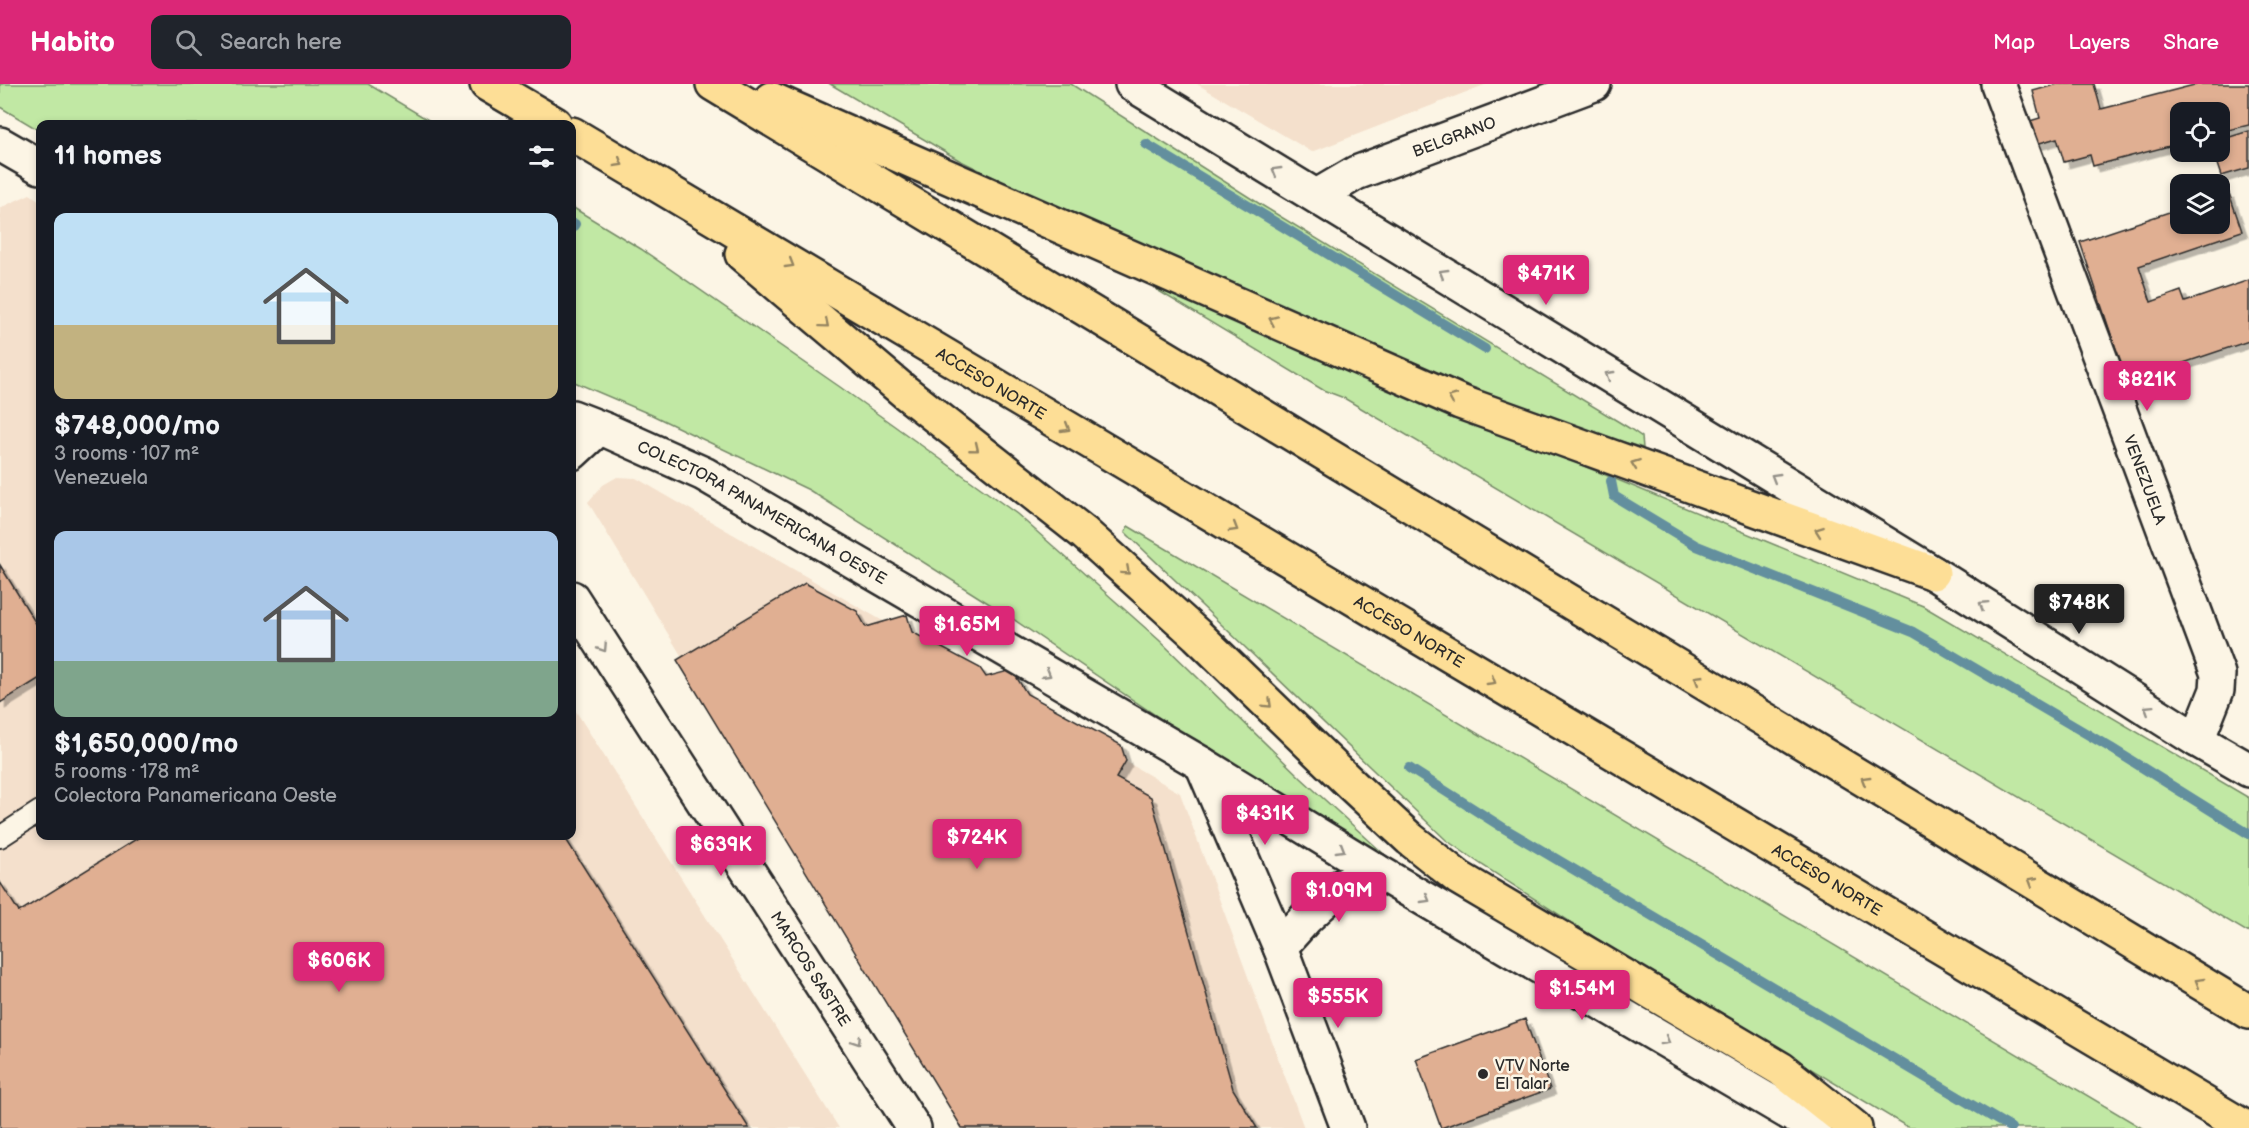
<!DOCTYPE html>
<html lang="en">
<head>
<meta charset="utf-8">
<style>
	:root { --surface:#171b24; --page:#20242c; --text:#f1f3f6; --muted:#9ea1a6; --accent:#db2777 }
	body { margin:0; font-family:"Balsamiq Sans",sans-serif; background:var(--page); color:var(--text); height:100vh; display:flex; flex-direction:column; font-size:22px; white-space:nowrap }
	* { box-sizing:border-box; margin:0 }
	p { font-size:20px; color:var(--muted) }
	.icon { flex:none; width:33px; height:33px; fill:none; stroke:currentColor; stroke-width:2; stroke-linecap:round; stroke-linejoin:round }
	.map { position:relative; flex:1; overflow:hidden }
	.details { position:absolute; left:36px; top:36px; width:540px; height:720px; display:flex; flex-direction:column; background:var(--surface); border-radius:12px; box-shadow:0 3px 9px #0003 }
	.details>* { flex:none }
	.fabs { position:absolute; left:2170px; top:18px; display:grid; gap:12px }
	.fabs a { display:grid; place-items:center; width:60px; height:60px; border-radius:12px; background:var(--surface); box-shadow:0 3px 9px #0003; font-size:30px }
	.price { position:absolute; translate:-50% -51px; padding:0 14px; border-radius:6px; background:var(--accent); color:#fff; font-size:20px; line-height:39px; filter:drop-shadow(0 2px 3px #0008) }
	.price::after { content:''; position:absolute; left:50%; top:36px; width:18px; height:14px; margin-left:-9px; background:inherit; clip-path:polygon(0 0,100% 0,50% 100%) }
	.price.on { background:#222; color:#fff }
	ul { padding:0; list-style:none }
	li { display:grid; align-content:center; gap:12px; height:318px; padding:0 18px }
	li span { display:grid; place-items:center; height:186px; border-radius:12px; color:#555 }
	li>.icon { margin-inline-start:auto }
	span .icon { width:108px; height:108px; fill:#fffc; stroke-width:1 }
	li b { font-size:26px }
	h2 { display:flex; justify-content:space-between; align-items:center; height:72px; padding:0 18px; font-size:26px }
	header { display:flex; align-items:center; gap:36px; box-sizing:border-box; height:84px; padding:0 30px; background:var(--accent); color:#fff }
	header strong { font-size:28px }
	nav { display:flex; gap:33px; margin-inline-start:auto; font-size:21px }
	.search { width:420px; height:54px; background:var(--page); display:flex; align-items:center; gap:15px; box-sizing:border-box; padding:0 21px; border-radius:12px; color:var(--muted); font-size:22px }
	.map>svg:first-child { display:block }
	.built { fill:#f4e0cc }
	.green { fill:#c1e8a4; stroke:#768a68; stroke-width:1.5 }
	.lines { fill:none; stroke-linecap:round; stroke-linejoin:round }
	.stream { stroke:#648f9e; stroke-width:10 }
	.building { fill:#e0af92; stroke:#2b2b2b; stroke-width:1.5; filter:url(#shadow) }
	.lane-casing { stroke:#2b2b2b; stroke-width:24 }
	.street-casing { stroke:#2b2b2b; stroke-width:38 }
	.secondary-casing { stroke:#2b2b2b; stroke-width:38 }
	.highway-casing { stroke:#2b2b2b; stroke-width:38 }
	.lane { stroke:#fcf5e5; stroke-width:20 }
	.street { stroke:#fcf5e5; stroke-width:33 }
	.secondary { stroke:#fcf5e5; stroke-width:33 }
	.highway { stroke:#fdde96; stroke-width:33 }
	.oneway { stroke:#948460 }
	.oneway2 { stroke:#949088 }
	.poi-dot { fill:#2b2b2b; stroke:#fcf5e5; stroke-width:2 }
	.labels { text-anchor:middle; stroke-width:5; stroke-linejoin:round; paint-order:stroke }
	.street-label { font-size:16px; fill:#2b2b2b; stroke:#fcf5e5 }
	.poi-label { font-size:16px; fill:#2b2b2b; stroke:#fcf5e5; text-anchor:start }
</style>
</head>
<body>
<header>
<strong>Habito</strong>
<div class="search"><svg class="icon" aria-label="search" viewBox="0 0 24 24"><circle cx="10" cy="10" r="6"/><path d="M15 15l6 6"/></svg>Search here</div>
<nav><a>Map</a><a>Layers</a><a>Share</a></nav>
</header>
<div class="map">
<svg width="2249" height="1044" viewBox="0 0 2249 1044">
	<defs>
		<filter id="shadow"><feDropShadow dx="5.5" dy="5.5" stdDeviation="0" flood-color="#0004"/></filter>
	</defs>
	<rect width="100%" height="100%" fill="#fcf5e5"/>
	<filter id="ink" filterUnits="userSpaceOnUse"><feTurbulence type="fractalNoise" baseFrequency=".0167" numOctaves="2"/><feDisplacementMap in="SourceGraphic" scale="12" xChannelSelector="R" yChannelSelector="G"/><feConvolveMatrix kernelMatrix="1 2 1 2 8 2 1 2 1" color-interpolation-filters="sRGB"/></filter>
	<g filter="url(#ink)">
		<!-- built -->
		<path class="built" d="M1197 0H1487L1312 68Z
			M30 110 40 117V752H572V621L839 1044H0V124Z
			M617 393 636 394 1180 709 1304 1044H968L588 418 603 401Z"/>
		<!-- green -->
		<path class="green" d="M0 0H368L435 40H40V47L0 23Z
			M830 0H1071L1263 122 1629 344 1642 353 1643 364 1450 305 1097 144 959 76Z
			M572 123 641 165 840 303 1017 430 1159 556 1301 694 1409 793 1290 722 1007 531 809 406 652 331 572 297Z
			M1164 202 1475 339 1562 373 1923 522 2249 714V849L1344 314 1323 306 1157 206Z
			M1128 442 2142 1044H1909L1625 873 1482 781 1446 756 1125 448Z"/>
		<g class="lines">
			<!-- stream -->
			<path class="stream" d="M66 40H71
				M1146 60 1485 265
				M572 144 575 140
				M1611 397 1614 412 1697 462 1913 548 2111 664 2249 750
				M1409 684 1502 743 2011 1044"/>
		</g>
		<!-- building -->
		<path class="building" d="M2058 0H2094L2101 25 2198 0H2249V41L2220 48V28H2181V59L2093 82 2090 71 2064 78 2057 54 2029 62 2023 39 2040 34 2033 7Z
			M2249 47V84L2221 92 2213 68H2220V56Z
			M2229 109 2242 147 2139 182 2151 218 2181 207 2185 218 2249 196V257L2127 298 2080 158 2181 124V140H2220V112Z
			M0 481 40 546V594L0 619Z
			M805 499 857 527 866 543 907 531 912 548 980 584 986 593 1012 586 1027 610 1121 661 1126 677 1116 694 1151 713 1233 1005 1257 1044H962L677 576Z
			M141 752H564L749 1044H0V798L19 828Z
			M1525 935 1550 1005 1441 1044 1416 975Z"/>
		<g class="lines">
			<!-- lane casing -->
			<g class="lane-casing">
				<path id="lane" d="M0 753 40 727"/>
			</g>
			<!-- street casing -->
			<g class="street-casing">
				<g id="street">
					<path id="s1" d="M1998 0 2218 590 2217 606 2197 656"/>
					<path d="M1202 680 1280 863 1348 1044"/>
					<path d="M1280 863 1306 834 1340 803 1375 786"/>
				</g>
			</g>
			<!-- secondary casing -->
			<g class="secondary-casing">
				<g id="secondary">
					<path d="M1132 0 1933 489 2197 656 2249 686"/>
					<path d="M0 60 40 83"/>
					<path id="s2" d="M1317 112 1356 89 1594 0"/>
					<path id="s3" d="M572 333 608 347 704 390 1202 680 1375 786 1815 1044"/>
					<path d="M572 369 599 344"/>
					<path id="s4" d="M572 514 914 1044"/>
				</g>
			</g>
			<!-- highway casing -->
			<g class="highway-casing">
				<g id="highway">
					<path d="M487 0 555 40"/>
					<path d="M713 0 2249 928"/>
					<path d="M771 15 1460 318 1933 489"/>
					<path id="s5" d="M572 50 2246 1044"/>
					<path d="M742 170 905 308 1084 449 1197 551 1353 702 1410 755 1459 794 1781 985 1855 1044"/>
				</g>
			</g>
			<!-- lane -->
			<use href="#lane" class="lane"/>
			<!-- street -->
			<use href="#street" class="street"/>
			<!-- secondary -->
			<use href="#secondary" class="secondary"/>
			<!-- highway -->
			<use href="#highway" class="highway"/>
		</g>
		<!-- one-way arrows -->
		<defs><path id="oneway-chevron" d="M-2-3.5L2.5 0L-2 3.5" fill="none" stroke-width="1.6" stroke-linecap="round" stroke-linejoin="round" transform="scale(1.5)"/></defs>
		<g class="oneway">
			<use href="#oneway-chevron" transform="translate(619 79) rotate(31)"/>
			<use href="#oneway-chevron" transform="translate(790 180) rotate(31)"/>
			<use href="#oneway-chevron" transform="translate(1273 236) rotate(-156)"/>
			<use href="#oneway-chevron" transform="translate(825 240) rotate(40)"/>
			<use href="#oneway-chevron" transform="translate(1452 314) rotate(-157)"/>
			<use href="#oneway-chevron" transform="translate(1066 344) rotate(31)"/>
			<use href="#oneway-chevron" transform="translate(975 364) rotate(39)"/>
			<use href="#oneway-chevron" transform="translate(1635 380) rotate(-160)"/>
			<use href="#oneway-chevron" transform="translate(1234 444) rotate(31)"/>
			<use href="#oneway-chevron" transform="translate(1819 447) rotate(-160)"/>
			<use href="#oneway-chevron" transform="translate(1126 487) rotate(42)"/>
			<use href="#oneway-chevron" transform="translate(1698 595) rotate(-149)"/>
			<use href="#oneway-chevron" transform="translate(1492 597) rotate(31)"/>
			<use href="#oneway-chevron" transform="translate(1268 620) rotate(44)"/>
			<use href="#oneway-chevron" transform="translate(1865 696) rotate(-149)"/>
			<use href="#oneway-chevron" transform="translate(2032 797) rotate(-149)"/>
			<use href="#oneway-chevron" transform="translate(2199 898) rotate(-149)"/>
		</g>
		<g class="oneway2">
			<use href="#oneway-chevron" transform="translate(1276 87) rotate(-149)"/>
			<use href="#oneway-chevron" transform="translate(1443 189) rotate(-149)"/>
			<use href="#oneway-chevron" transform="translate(1609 291) rotate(-149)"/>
			<use href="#oneway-chevron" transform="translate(1775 393) rotate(-149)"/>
			<use href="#oneway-chevron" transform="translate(1983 521) rotate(-148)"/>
			<use href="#oneway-chevron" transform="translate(603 564) rotate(57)"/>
			<use href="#oneway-chevron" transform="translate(1047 590) rotate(30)"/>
			<use href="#oneway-chevron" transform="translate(2148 625) rotate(-148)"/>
			<use href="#oneway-chevron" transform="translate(1341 765) rotate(31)"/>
			<use href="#oneway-chevron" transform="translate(1426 815) rotate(30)"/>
			<use href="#oneway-chevron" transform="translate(857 957) rotate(57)"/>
			<use href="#oneway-chevron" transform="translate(1666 957) rotate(30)"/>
		</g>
	</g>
	<!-- markers -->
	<circle class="poi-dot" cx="1483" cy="990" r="6"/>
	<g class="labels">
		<!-- street labels -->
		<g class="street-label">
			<text dy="6" stroke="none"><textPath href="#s2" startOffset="150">BELGRANO</textPath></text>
			<text dy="6" stroke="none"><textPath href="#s5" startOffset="488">ACCESO NORTE</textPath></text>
			<text dy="6" stroke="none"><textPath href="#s1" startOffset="422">VENEZUELA</textPath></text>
			<text dy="6" stroke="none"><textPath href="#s3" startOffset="213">COLECTORA PANAMERICANA OESTE</textPath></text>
			<text dy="6" stroke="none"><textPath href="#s5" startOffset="974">ACCESO NORTE</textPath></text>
			<text dy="6" stroke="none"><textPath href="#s5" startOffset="1460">ACCESO NORTE</textPath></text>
			<text dy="6" stroke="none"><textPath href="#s4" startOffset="441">MARCOS SASTRE</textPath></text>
		</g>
		<!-- poi labels -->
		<g class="poi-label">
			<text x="1495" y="987">VTV Norte<tspan x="1495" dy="18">El Talar</tspan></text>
		</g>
	</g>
</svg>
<div class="fabs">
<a><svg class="icon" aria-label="locate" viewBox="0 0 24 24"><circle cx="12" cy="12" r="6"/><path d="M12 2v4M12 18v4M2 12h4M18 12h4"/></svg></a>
<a><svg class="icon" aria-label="layers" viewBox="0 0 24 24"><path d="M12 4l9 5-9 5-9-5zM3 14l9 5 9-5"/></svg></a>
</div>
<b class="price" style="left:1546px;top:222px">$471K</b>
<b class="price" style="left:2147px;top:328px">$821K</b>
<b class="price on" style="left:2079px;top:551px">$748K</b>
<b class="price" style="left:967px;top:573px">$1.65M</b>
<b class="price" style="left:1265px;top:762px">$431K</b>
<b class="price" style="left:977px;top:786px">$724K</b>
<b class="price" style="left:721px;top:793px">$639K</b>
<b class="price" style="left:1339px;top:839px">$1.09M</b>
<b class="price" style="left:339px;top:909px">$606K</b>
<b class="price" style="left:1582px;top:937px">$1.54M</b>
<b class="price" style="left:1338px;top:945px">$555K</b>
<section class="details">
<h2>11 homes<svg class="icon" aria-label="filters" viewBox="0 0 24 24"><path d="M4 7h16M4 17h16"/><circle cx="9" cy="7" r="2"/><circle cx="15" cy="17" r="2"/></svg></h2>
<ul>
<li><span style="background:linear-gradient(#bfe0f5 60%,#c2b280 0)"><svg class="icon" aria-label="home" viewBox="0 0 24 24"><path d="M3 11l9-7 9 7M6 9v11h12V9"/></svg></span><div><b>$748,000/mo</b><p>3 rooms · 107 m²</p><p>Venezuela</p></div></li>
<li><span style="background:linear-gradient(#a9c7e8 70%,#7fa58c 0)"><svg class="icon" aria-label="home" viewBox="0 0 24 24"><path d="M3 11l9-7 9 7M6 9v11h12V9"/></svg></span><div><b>$1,650,000/mo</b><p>5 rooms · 178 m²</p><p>Colectora Panamericana Oeste</p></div></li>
</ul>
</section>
</div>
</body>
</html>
